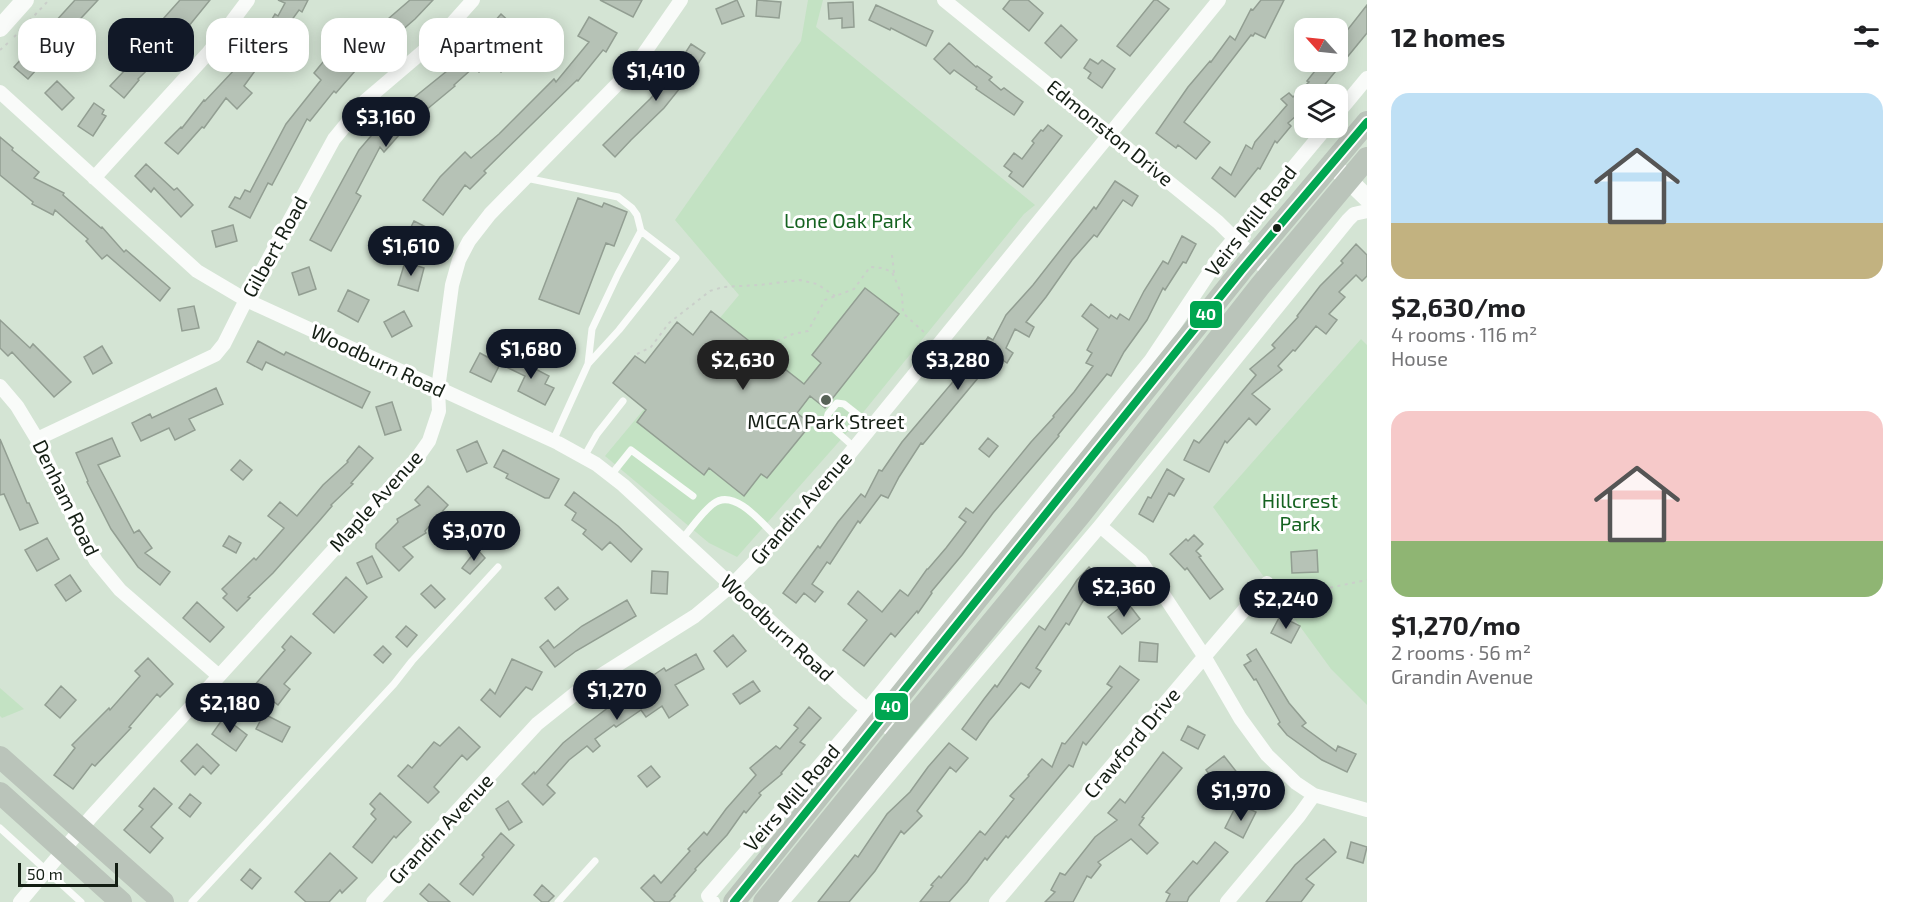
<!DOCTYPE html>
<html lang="en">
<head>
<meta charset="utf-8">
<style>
	:root { --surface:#fff; --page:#f2f2f2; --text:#202124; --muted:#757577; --accent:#111827 }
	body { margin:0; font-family:"Exo 2",sans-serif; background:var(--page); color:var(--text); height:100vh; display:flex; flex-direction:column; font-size:22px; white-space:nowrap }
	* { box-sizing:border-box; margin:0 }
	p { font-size:20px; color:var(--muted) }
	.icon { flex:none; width:33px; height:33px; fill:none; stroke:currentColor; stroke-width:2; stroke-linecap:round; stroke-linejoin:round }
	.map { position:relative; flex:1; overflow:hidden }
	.drawer { display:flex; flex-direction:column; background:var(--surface); width:540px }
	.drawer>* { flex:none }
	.banner { position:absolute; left:18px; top:18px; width:570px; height:54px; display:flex; gap:12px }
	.needle { width:39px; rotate:297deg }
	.tools { position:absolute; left:1294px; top:18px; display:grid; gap:12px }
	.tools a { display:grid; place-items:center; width:54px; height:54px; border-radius:12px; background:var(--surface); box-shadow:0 3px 15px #0003; font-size:30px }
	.scale { position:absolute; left:18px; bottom:15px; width:100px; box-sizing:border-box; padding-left:6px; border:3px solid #141e14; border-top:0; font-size:16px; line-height:21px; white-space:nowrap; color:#141e14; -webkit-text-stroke:4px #fff; paint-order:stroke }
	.price { position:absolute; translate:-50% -51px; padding:0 14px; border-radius:21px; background:var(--accent); color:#fff; font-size:20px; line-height:39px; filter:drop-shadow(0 2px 3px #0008) }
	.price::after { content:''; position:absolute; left:50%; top:36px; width:18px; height:14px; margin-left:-9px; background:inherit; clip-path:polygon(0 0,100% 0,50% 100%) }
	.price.on { background:#222; color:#fff }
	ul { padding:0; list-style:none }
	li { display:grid; align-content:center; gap:12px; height:318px; padding:0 24px }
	li span { display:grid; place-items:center; height:186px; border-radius:18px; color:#555 }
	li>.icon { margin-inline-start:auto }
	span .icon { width:108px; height:108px; fill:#fffc; stroke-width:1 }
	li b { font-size:26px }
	h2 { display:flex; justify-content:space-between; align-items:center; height:72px; padding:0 24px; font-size:26px }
	.chip { padding:0 21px; border-radius:18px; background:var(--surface); box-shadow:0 3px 15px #0003; font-size:21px; line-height:54px }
	.chip.on { background:var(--accent); color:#fff }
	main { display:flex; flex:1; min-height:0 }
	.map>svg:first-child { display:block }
	.green { fill:#c3e2c3 }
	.building { fill:#b6c2b6; stroke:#929e92; stroke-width:1.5 }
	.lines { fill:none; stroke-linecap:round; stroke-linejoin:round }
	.path { stroke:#cacfca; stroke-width:2; stroke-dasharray:3 4.5; stroke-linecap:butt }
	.service { stroke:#f9fbf9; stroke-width:7 }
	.minor { stroke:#f9fbf9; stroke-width:14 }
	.tertiary { stroke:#f9fbf9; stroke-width:18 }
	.primary { stroke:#bac4ba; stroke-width:22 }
	.bus-1-casing { stroke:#fff; stroke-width:12 }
	.bus-1 { stroke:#00a651; stroke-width:8 }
	.bus-dot { fill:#141e14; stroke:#fff; stroke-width:2 }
	.poi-dot { fill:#576357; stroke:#fff; stroke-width:2 }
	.labels { text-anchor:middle; stroke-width:6; stroke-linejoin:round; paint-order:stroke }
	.street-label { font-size:20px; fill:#141e14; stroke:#fff }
	.park-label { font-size:20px; fill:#156320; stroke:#fff }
	.poi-label { font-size:20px; fill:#141e14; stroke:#fff }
	.line-badge { stroke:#fff; stroke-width:2 }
	.badge-label { font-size:16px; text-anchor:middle; font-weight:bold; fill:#fff }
</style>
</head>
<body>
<main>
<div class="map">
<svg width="1367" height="902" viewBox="0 0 1367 902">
	<rect width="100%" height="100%" fill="#d4e4d4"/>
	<!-- green -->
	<path class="green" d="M808 0H823L816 27 1035 205 1024 214 844 436 737 557 709 543 605 456 739 295 675 220 801 41Z
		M1361 339 1367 345V705L1331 669 1213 507Z
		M0 688 24 709 2 718 0 716Z"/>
	<!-- building -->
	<path class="building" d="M75 0H98L70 30 78 36 68 46 62 41 28 79 14 67Z
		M180 0H210L175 43 138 79 139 80 124 98 110 86 142 52 137 47 147 37 152 42 168 24 163 19Z
		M278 0H308L302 12 299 10 244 86 252 93 237 109 226 98 204 128 202 127 178 154 165 143 181 127 182 128 204 100 205 101 236 68 263 34 275 14 278 16 285 3Z
		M410 0H433L415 19 355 71 336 93 334 91 310 121 307 119 272 185 268 183 250 218 229 207 235 197 240 199 245 190 250 192 286 124 321 80 314 73 328 56 337 63Z
		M600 0H642L633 17Z
		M737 0 744 16 722 24 716 9Z
		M757 0 781 2 779 18 756 16Z
		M1010 0H1028L1043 13 1029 31 1003 9Z
		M1154 0H1157L1169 9 1130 56 1117 46Z
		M1261 0H1284L1265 38 1255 33 1253 36 1251 35 1184 122 1210 142 1196 159 1178 145 1176 148 1156 133 1188 87 1210 61 1211 62 1230 36 1235 40 1251 9 1253 10Z
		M853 2 854 27 842 28V18L829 19 828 3Z
		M876 5 933 31 926 46 891 28 890 30 869 20Z
		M1367 5V33L1317 94H1305V108L1288 123 1291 126 1277 143 1275 141 1260 169 1258 168 1235 197 1212 178 1220 167 1231 175 1246 145 1252 149 1255 142 1287 105 1281 99 1289 93 1293 97 1309 82 1307 81 1322 62H1338V42Z
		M501 14 513 25 499 42 486 31Z
		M589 17 617 33 606 52 603 50 578 81 577 80 484 171 486 173 470 189 465 185 443 215 423 200 440 177 465 152 471 158 499 134 554 79 556 82 589 42 578 36Z
		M1061 25 1077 40 1061 58 1045 43Z
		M949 43 976 67 977 66 992 77 989 80 1001 90 1004 88 1023 102 1014 115 976 89 977 87 954 70 950 74 934 59Z
		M691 44 705 53 692 73 664 108 631 140 615 157 603 145 650 99 671 75Z
		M469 48H473L488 64 479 72 474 67 454 85 455 86 408 125 384 152 380 147 356 193 361 196 331 251 310 240 359 150 383 122 385 124 411 100 458 62 456 59Z
		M500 52 511 62 501 72 490 62Z
		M1090 59 1098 64 1102 60 1115 69 1102 88 1088 78 1091 73 1084 68Z
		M57 81 74 98 62 110 45 93Z
		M94 103 104 110 102 114 106 116 93 136 78 126Z
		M1048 125 1062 136 1023 187 1009 176 1012 172 1004 166 1014 153 1022 159 1034 143 1032 141 1041 130 1043 131Z
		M0 137 13 148 12 150 39 172 34 178 64 193 63 195 101 228 102 227 124 252 126 250 170 288 160 301 107 255 102 259 86 241 88 239 55 210 53 215 32 204 33 202 0 175Z
		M146 164 174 190 177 188 193 205 181 217 154 188 151 192 135 176Z
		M1115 181 1138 196 1132 206 1123 200 1097 237 1094 235 1072 260 1046 297 1026 322 1034 327 1029 337 1015 329 1006 348 1013 353 1007 363 995 355 988 366 923 444 921 443 899 477 888 498 881 495 860 523 858 521 830 564 827 562 812 584 823 592 815 602 804 593 796 603 783 593 818 546 820 548 838 522 861 494 865 497 879 470 882 471 902 442 968 364 970 366 988 337 993 340 1006 315 1033 285 1094 207 1096 209Z
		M578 198 602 207 604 203 627 212 614 246 606 243 579 314 539 299Z
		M414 221 436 232 425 252 404 241Z
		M233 225 237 241 216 247 212 231Z
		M1182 236 1196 244 1186 263 1183 262 1165 290 1163 288 1147 320 1124 352 1111 376 1107 374 1058 435 1059 436 993 513 962 555 931 592 932 593 918 613 917 611 895 637 891 633 864 666 843 650 867 620 848 604 858 591 882 612 900 590 908 596 927 569H928L946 548 966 522 959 517 966 508 973 513 1031 442 1054 417 1053 416 1074 392 1093 366 1086 363 1092 353 1087 350 1098 329 1082 316 1091 304 1109 318 1111 315 1117 319 1120 314 1129 320 1144 291 1163 261 1168 264Z
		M1356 244 1367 255V276L1362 281 1356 275 1339 292 1345 297 1329 314 1337 320 1326 334 1316 326 1295 351 1293 350 1278 366 1282 370 1252 394 1270 409 1256 425 1249 418 1227 443 1225 441 1209 472 1184 460 1194 440 1199 443 1256 375 1250 369 1275 348 1272 345 1298 317 1297 316 1320 286 1343 263 1341 261Z
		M405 262 424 268 418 291 398 285Z
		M309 267 316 289 299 295 292 273Z
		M865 288 899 314 825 408 810 396 797 413 811 424 767 478 761 474 744 496 709 468 704 475 637 422 646 410 613 383 635 356 645 363 677 322 693 335 711 311 804 384 821 363 812 355Z
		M348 290 369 300 358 322 338 311Z
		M194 306 199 328 182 331 178 309Z
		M404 311 412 326 392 337 384 322Z
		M0 320 30 348 33 344 71 382 54 397 12 352 8 356 0 348Z
		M258 341 284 355 286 352 370 392 362 408 266 362 262 370 247 362Z
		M102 346 112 363 93 374 84 357Z
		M480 353 500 364 491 382 470 372Z
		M510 353 521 358 520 361 549 376 545 384 554 388 545 405 518 391 525 376 504 366Z
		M216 388 223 404 189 419 195 430 175 440 169 428 141 441 132 423 150 414 152 418Z
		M392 402 401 430 385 435 376 407Z
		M112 438 120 456 98 465 134 533 139 530 152 548 145 553 170 572 160 585 138 567 111 529 87 482 88 481 76 453Z
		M988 438 998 446 989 457 979 449Z
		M0 439 27 503H29L38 523 20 530 4 494 0 495Z
		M477 441 487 463 467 472 457 450Z
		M359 446 373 458 351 483 353 484 331 505 332 506 320 520 273 573 248 597 250 598 237 611 223 598 227 594 222 589 254 558 256 560 284 528 268 516 280 502 297 516 323 485 348 462 347 461Z
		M503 450 559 479 549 498H545L506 478 508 474 494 467Z
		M240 460 252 470 243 480 231 470Z
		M1167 469 1184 479 1174 496 1169 493 1153 522 1139 514 1148 497 1151 498Z
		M428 486 448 505 425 531 426 533 403 547 413 557 399 571 376 548V544L398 522 397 519 420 505 415 500Z
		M574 492 618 526 642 549 631 562 610 542 602 550 583 534 586 530 572 520 576 513 565 505Z
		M1194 535 1203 544 1196 551 1201 556 1199 557 1223 589 1210 599 1187 568 1185 570 1170 554 1186 539 1188 541Z
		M229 536 241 543 236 553 223 546Z
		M47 538 59 559 37 571 25 550Z
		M477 549 485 558 470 574 462 568Z
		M1317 550 1318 572 1292 573 1291 552Z
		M372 556 382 577 367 584 357 563Z
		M1089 567 1103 582 1083 601 1069 625 1066 623 1036 668 1041 671 1029 688 1021 683 989 721 976 740 962 729 984 699 995 685 997 687 1039 626 1045 630 1077 580Z
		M652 571 668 572 667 594 651 593Z
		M70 575 81 591 66 601 55 585Z
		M346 577 367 597 334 633 313 614Z
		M431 585 445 599 435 608 421 594Z
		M558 587 568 599 555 610 545 598Z
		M627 600 636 616 576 651 555 667 540 647 548 640 554 648 582 626Z
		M197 602 224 627 210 642 183 618Z
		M1127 602 1140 619 1122 634 1108 617Z
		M1280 616 1300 626 1291 643 1271 633Z
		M406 626 417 635 407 647 396 637Z
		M733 635 746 651 727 667 714 651Z
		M291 636 311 653 284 684 290 689 278 705 254 686 285 650 282 647Z
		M1140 642 1158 644 1157 662 1139 661Z
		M383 646 391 654 383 663 374 655Z
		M1256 649 1289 703 1306 723 1302 726 1336 751 1338 746 1356 754 1347 772 1322 760 1287 735 1278 724 1280 722 1256 679 1254 680 1244 665 1251 661 1247 655Z
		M696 654 704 669 675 685 688 705 669 718 662 706 646 717 641 710 616 727 614 725 595 739 600 746 593 752 587 746 569 760 547 785 555 793 543 805 522 784 534 772 535 774 563 743 584 726 609 707 611 709 647 684 645 681 664 668 666 671Z
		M148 658 173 684 160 697 157 694 129 727 131 728 95 766 92 764 73 789 54 775 75 748 72 745 109 708 110 710 140 676 135 671Z
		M512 659 542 672 532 690 526 687 500 717 481 700 490 689 495 694Z
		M1120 666 1139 680 1086 745 1083 742 1073 767 1069 765 1008 838 1006 836 987 860 985 858 967 882 949 902H920L933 886 931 885 939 876 941 878 980 831 985 835 1014 799 1010 796 1029 776 1028 775 1042 759 1052 767 1062 743 1065 744 1112 687 1107 684Z
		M753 681 760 691 740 704 733 694Z
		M61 686 76 700 60 718 45 705Z
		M809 707 821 718 800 742 805 745 781 773 782 774 759 793 761 795 746 813 744 811 727 835 695 869 696 870 674 895 675 896 669 902H655L641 888 654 875 661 883 690 851 688 849 704 832 707 835 726 809 756 775 750 768 776 746 780 749 798 728 794 725Z
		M264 714 290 727 282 742 256 729Z
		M224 717 247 735 236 751 212 734Z
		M1188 726 1205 735 1198 749 1181 740Z
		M459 727 480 747 467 760 462 755 434 787 439 792 428 803 398 776 408 765 412 768 434 742 440 746Z
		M949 743 968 758 956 772 950 767 917 811 922 816 904 834 901 831 875 871 849 902H818L855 855 858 857 887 814 910 792 928 767Z
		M197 744 219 765 211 774 203 766 195 775 181 761Z
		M1163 752 1182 768 1142 817 1144 818 1139 825 1158 843 1147 854 1131 839 1098 862 1101 865 1091 878 1087 876 1073 902H1045L1055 892 1051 890 1060 873 1065 875 1095 837 1117 820 1108 813 1120 799 1125 803Z
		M1224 756 1239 775 1220 789 1206 770Z
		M651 766 660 777 647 787 638 776Z
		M154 788 172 804 151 827 163 838 150 853 124 830 143 809 139 806Z
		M380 793 411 822 396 838 394 836 372 863 353 847 376 819 371 814 375 809 370 804Z
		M190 794 201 803 190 817 179 808Z
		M508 801 522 822 509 830 496 809Z
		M1245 807 1256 812 1243 838 1225 828 1234 810 1242 814Z
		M501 833 514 845 473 895 460 884 484 857 482 855Z
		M1324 839 1336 852 1306 879 1314 885 1301 902H1266L1295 865Z
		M1215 842 1228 852 1189 897 1187 902H1166L1170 894 1166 892 1193 861 1197 864Z
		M1351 842 1367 847 1363 863 1347 858Z
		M330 853 357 878 342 893 340 890 329 902H306L295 892Z
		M250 869 261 878 252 889 241 880Z
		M429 884 450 902H429L420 894Z
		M542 885 554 896 548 902H542L534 895Z"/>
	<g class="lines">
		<!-- path -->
		<path class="path" d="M14 37 49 0
			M0 50 10 41
			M892 255 894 273
			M777 341 793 334 808 331 825 300 854 289 870 267 882 268 892 272 902 295 903 313 926 334
			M637 354 651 347 669 323 710 291 723 287 759 285 800 280 817 284 835 296
			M1279 586 1304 593 1367 580"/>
		<!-- service -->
		<path class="service" d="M526 178 618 197 632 208 637 215 641 231
			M553 441 588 364 619 330 676 258 641 231 618 274 592 329 588 364
			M855 448 826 422 828 414 837 403 844 404 872 426
			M584 457 597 434 623 401
			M611 475 631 450 693 496
			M682 539C691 529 702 512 713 504 734 487 763 524 777 538
			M0 828 81 902
			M192 902 394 684 412 661 498 567
			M558 902 595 861"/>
		<!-- minor -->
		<path class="minor" d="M944 0 1218 222 1270 273
			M0 92 197 271 246 300 558 443 596 464 623 485 849 694 898 736
			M1338 113 1367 78
			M94 178 209 52 248 0
			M0 386 17 406 37 439 80 532 96 561 120 590 219 676
			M37 439 215 355 224 344 246 300 334 139 366 100 440 37 473 0
			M1100 526 1141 561 1204 656 1240 718 1267 755 1296 783 1314 795 1367 810
			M20 902 91 817 417 458 429 441 439 411 438 389 452 285 459 260 469 241 490 214 636 65 681 0
			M373 902 537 724 587 684 695 616 732 585 803 511 1219 0
			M713 902 708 896 867 710 1151 360 1223 252 1326 128
			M782 902 1100 526 1348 220 1354 214 1367 211
			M996 902 1267 583
			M1227 902 1299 816 1314 795"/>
		<!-- tertiary -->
		<path class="tertiary" d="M0 28 25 0
			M1340 172 1367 198"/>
		<!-- primary -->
		<path class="primary" d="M0 757 163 902
			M0 793 121 902
			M734 902 1241 271 1367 122
			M764 902 898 736 1081 514 1260 286 1367 158"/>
		<!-- bus-1 casing -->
		<g class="bus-1-casing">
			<path id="bus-1" d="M734 902 1241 271 1367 122"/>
		</g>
		<!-- bus-1 -->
		<use href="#bus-1" class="bus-1"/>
	</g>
	<!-- markers -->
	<circle class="bus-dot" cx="1277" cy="228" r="5"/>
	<circle class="poi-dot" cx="826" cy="400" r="6"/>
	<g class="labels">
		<!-- street labels -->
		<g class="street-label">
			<text transform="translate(1110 133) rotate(39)" y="7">Edmonston Drive</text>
			<text transform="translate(1251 221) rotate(-52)" y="7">Veirs Mill Road</text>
			<text transform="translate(275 247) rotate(-61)" y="7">Gilbert Road</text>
			<text transform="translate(378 361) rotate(25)" y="7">Woodburn Road</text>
			<text transform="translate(66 498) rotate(64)" y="7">Denham Road</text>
			<text transform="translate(376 501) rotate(-48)" y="7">Maple Avenue</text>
			<text transform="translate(801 508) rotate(-49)" y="7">Grandin Avenue</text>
			<text transform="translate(777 628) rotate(43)" y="7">Woodburn Road</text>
			<text transform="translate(1132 743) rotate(-50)" y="7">Crawford Drive</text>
			<text transform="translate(792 798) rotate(-49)" y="7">Veirs Mill Road</text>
			<text transform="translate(441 829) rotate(-47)" y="7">Grandin Avenue</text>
		</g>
		<!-- park labels -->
		<g class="park-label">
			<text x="848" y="228">Lone Oak Park</text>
			<text x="1300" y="508">Hillcrest<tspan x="1300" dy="23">Park</tspan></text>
		</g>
		<!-- poi labels -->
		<g class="poi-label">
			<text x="826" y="429">MCCA Park Street</text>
		</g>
	</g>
	<g class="line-badge">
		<rect x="1189" y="300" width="34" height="29" rx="6" fill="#00a651"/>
		<rect x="874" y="692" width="35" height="29" rx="6" fill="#00a651"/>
	</g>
	<g class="badge-label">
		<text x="1206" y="320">40</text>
		<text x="891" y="712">40</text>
	</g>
</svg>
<div class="tools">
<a><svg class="needle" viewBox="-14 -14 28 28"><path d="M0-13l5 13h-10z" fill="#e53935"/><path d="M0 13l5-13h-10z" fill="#757577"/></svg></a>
<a><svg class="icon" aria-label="layers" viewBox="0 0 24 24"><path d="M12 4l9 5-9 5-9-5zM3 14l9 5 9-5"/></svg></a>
</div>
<div class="scale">50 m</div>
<b class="price" style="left:656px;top:102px">$1,410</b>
<b class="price" style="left:386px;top:148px">$3,160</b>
<b class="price" style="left:411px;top:277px">$1,610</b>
<b class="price" style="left:531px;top:380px">$1,680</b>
<b class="price on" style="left:743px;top:391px">$2,630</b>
<b class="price" style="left:958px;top:391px">$3,280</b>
<b class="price" style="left:474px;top:562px">$3,070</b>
<b class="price" style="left:1124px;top:618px">$2,360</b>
<b class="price" style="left:1286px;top:630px">$2,240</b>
<b class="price" style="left:617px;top:721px">$1,270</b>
<b class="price" style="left:230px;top:734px">$2,180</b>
<b class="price" style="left:1241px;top:822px">$1,970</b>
<div class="banner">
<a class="chip">Buy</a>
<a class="chip on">Rent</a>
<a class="chip">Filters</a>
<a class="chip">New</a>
<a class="chip">Apartment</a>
</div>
</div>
<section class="drawer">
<h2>12 homes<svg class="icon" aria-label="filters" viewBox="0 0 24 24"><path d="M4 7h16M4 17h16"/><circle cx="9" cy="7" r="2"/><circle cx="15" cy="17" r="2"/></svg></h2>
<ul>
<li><span style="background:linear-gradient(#bfe0f5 70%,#c2b280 0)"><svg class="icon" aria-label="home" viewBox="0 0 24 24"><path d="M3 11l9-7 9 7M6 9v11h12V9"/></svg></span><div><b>$2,630/mo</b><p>4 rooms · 116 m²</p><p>House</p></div></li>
<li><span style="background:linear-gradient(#f6c9c9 70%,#8fb573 0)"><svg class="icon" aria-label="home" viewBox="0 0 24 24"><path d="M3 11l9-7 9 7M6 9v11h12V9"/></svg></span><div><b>$1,270/mo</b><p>2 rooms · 56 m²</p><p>Grandin Avenue</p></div></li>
</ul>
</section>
</main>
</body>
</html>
